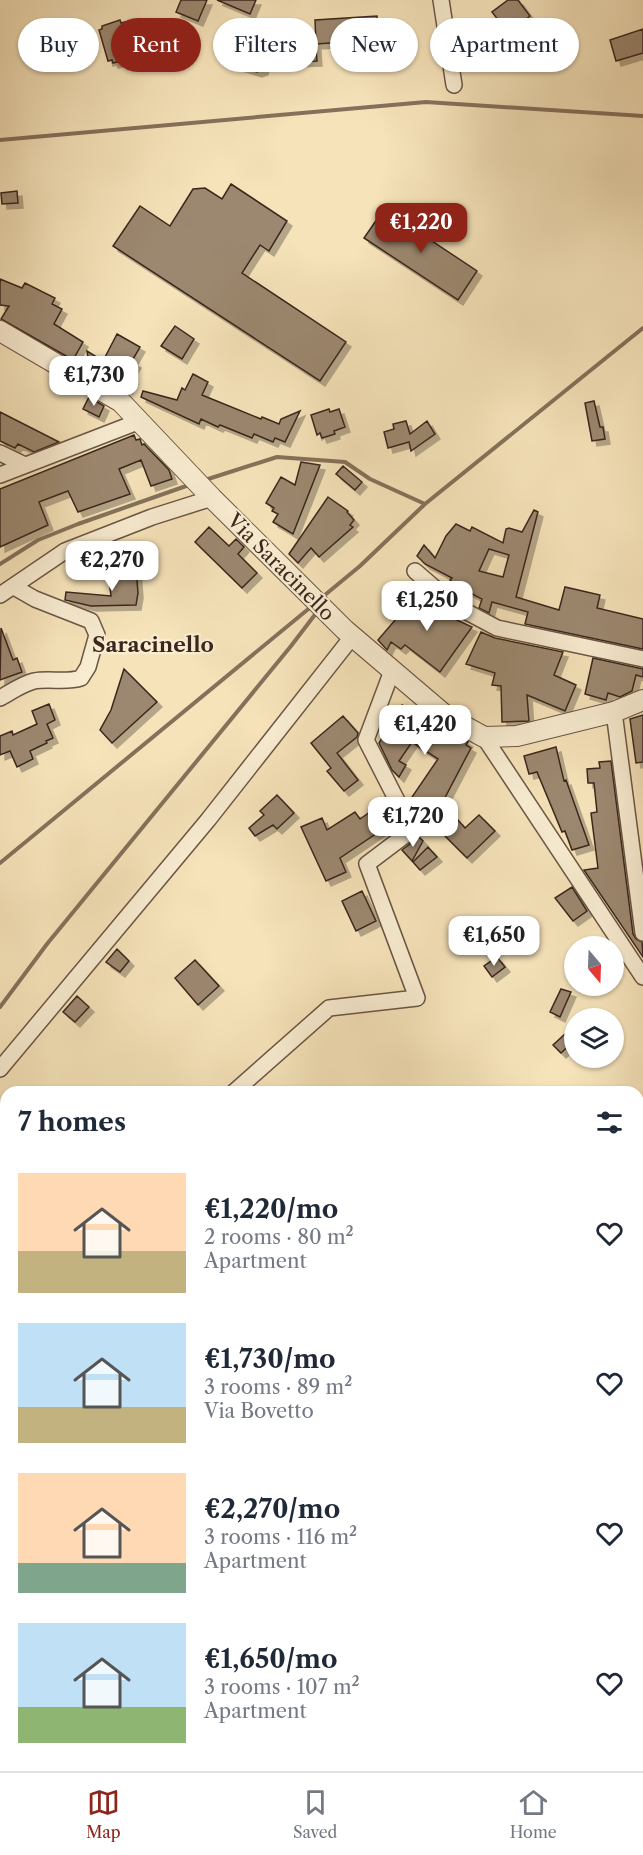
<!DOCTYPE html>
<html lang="en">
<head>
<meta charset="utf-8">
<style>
	:root { --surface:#fff; --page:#f6f6f7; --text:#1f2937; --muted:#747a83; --line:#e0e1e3; --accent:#8f2418 }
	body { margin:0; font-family:"Libre Caslon Text",serif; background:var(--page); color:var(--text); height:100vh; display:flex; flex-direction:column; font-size:22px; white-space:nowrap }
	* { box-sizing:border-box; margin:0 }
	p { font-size:20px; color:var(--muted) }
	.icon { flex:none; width:33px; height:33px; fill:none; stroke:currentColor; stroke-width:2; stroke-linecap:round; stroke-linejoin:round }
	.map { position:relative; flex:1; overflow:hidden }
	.details { position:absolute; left:0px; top:1086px; width:644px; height:686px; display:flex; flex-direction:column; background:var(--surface); border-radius:18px 18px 0 0; box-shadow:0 2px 4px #0004 }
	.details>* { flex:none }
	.guide { position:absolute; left:18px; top:18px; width:608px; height:54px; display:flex; gap:12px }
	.needle { width:39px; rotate:161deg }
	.buttons { position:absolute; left:564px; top:936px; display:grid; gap:12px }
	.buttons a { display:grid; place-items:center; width:60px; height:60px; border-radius:50%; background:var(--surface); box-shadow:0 2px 4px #0004; font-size:30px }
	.price { position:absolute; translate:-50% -51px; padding:0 14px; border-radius:12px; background:#fff; color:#222; font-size:20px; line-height:39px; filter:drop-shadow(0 2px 3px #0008) }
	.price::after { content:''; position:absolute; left:50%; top:36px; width:18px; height:14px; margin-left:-9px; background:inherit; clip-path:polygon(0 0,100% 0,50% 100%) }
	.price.current { background:var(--accent); color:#fff }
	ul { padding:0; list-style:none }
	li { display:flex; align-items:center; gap:18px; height:150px; padding:0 18px }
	li span { display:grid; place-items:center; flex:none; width:168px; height:120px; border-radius:0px; color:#555 }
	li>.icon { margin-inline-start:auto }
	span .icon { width:72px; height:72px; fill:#fffc; stroke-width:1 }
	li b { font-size:26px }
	h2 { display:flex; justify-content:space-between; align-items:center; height:72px; padding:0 18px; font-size:26px }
	.chip { padding:0 21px; border-radius:27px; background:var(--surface); box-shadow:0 2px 4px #0004; font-size:21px; line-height:54px }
	.chip.current { background:var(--accent); color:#fff }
	.tabs { display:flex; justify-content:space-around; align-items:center; height:84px; border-top:2px solid var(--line); background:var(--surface); font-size:16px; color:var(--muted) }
	.tabs a { display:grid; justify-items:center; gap:3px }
	.tabs .current { color:var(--accent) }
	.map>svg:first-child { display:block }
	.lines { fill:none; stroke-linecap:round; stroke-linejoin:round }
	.stream { stroke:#85715b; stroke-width:4 }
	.building { fill:#9c886f; stroke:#3b261d; stroke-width:1.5; fill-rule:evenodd; filter:url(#shadow) }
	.minor-casing { stroke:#6a5544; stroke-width:18 }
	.tertiary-casing { stroke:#6a5544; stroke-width:22 }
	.minor { stroke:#f9edd2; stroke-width:15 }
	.tertiary { stroke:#f9edd2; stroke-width:20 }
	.labels { text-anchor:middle; stroke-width:4.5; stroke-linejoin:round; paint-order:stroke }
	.street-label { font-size:20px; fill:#3b261d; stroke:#f9edd2 }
	.neighbourhood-label { font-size:21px; font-weight:bold; fill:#3b261d; stroke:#f9edd2 }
</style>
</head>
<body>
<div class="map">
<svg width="643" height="1771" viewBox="0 0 643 1771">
	<defs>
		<filter id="shadow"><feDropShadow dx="5" dy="5" stdDeviation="0" flood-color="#0004"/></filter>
	</defs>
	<rect width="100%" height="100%" fill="#f6e3ba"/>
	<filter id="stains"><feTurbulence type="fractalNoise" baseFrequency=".00333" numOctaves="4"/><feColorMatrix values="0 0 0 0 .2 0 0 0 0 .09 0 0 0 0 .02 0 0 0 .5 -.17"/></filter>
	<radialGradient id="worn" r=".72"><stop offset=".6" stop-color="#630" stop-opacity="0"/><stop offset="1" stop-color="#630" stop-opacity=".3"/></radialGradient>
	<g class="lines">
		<!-- stream -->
		<path class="stream" d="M0 140 426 102 643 116
			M205 480 277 457 345 462 370 479 425 504
			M0 564 38 540 78 524 189 485
			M320 599 360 566 425 504 643 328
			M0 863 312 606
			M0 1007 47 944 291 646 317 612"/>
	</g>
	<!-- building -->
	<path class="building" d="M181 0H207L198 21 176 12Z
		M217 0H256L250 14Z
		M508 0H518L530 16 508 33 492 12Z
		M377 16 378 40 316 44 315 20Z
		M120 20 121 23 125 22 135 53 131 54 132 58 113 63 112 60 108 61 99 30 102 29V26Z
		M643 29V53L616 61 610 40Z
		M315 34 317 61 286 62 285 36Z
		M230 36 264 44 260 55 266 57 263 70 257 72 225 62Z
		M231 184 287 221 269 251 260 245 242 273 346 342 320 381 113 246 140 206 170 226 193 189 205 188 222 199Z
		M17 191 18 203 2 204 1 193Z
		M384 209 477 271 458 300 364 238Z
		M0 279 22 288 25 283 55 298 52 304 62 309 54 324 83 342 73 360 1 319 9 306 0 305Z
		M175 326 194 339 182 359 161 346Z
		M117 334 140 347 132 361 136 363 128 376 133 379 127 389 90 370 87 351 103 361Z
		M193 374 208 382 202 395 261 419 262 417 279 424 281 419 300 411 285 442 275 438 273 442 254 434 252 438 220 425 218 427 201 419 199 424 141 397 143 391 177 400 182 388 185 390Z
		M89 397 104 406 99 417 83 409Z
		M594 401 600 427H603L605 439 592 441 585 403Z
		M329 409 330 412 339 409 345 427 334 431 335 434 322 438 320 433 317 435 311 415Z
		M0 412 59 442 34 452 18 444 15 448 0 441Z
		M406 421 410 434 427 421 435 434 411 451 409 442 388 448 384 432 394 429 393 424Z
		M134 435 136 440 140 439 142 445 144 444 169 470 172 479 151 486 141 460 119 469 130 494 78 512 68 491 39 502 48 525 0 547V489Z
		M301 462 320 465 293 534 273 522 278 514 272 511 274 508 266 503 281 477 295 485Z
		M343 466 362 482 355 490 336 474Z
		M328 497 348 511 347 512 354 520 350 525 353 527 319 557 311 548 298 563 289 554Z
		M534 510 538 512 516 597 559 610 565 587 600 595 597 608 643 619V649L525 624 528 612 492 602 489 613 479 608 482 599 459 587 450 580 452 578 425 564 417 556 424 545 435 558 446 536 456 524 470 531 472 527 503 543 506 529 509 528 522 532ZM489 549 509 555 503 577 479 571Z
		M209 527 229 546 236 539 244 547 238 554 257 573 242 588 195 542Z
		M136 567 138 593 136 605 91 606 65 600 66 592 111 596 109 580 120 579V568Z
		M420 591 447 610 444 614 472 627 440 672 405 645 401 649 391 642 387 650 378 640Z
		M1 628 13 660 17 658 22 672 0 680Z
		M481 632 495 638 563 652 554 675 576 685 565 711 527 695 529 721 502 722 501 686 492 685 495 673 466 664Z
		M593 658 643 669V677L636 675 632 691 620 697 608 693 606 700 585 694Z
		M124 669 157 702 112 743 100 730 111 710Z
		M49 704 55 720 47 724 53 738 46 741 47 743 30 751 33 759 17 767 10 751 0 755V736L12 731 13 735 37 724 32 711Z
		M402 705 454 738 456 736 468 742 466 745 471 748 439 809 430 819 417 805 419 803 412 797 438 759 412 742 399 761 406 765 399 777 392 770 379 743Z
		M643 715V762L636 763 630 719Z
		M343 716 358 733 357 737 337 753 358 780 344 791 327 771 331 768 311 743Z
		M556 747 564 781 566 780 589 845 572 850 565 831 562 832 537 772 529 774 524 756Z
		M611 761 633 934 636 939 642 942 643 957 584 870 598 868 591 813 597 812 594 783H588L587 769 600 768 599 762Z
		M277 795 294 813 277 829 273 825 255 836 249 828 264 815 260 811Z
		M377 807 389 825 340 858 346 872 326 881 301 827 322 818 327 830 355 812 360 819Z
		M479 815 495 831 467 858 445 836 452 830 450 827 458 820 465 828Z
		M419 837 423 841 412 861 402 850Z
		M428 847 437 857 420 870 413 862Z
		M572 887 587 911 573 921 555 898Z
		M362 891 376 921 356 931 342 901Z
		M117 949 129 961 120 972 106 962Z
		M497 957 505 967 492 977 484 966Z
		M195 960 219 986 198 1005 175 978Z
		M561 989 571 992 560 1017 550 1012Z
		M77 996 89 1007 75 1022 63 1012Z
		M566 1033 574 1041 561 1053 553 1045Z"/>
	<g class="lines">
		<!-- minor casing -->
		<g class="minor-casing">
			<path id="minor" d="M441 0 454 85
				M0 453 25 465
				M0 475 140 421
				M415 571 445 597 467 612 497 628 643 659
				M0 595 65 551 152 517 212 498
				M0 698C11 692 22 684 34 681 50 678 66 683 81 678L88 667 97 635 91 621 35 599 14 587
				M614 712 643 933
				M484 737 643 977
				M0 1069 208 820 352 637
				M234 1092 329 1008 417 998 367 864 412 830 366 740 392 671
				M638 1200 643 1197"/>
		</g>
		<!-- tertiary casing -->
		<g class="tertiary-casing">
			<path id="tertiary" d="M0 331 121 402 212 498 345 630 446 716 484 737 517 736 614 712 643 700"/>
		</g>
		<!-- minor -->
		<use href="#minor" class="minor"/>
		<!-- tertiary -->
		<use href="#tertiary" class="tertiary"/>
	</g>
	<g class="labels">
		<!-- street labels -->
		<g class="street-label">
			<text transform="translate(281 567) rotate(45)" y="7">Via Saracinello</text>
		</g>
		<!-- neighbourhood labels -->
		<g class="neighbourhood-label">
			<text x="153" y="652">Saracinello</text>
		</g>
	</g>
	<rect width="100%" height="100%" filter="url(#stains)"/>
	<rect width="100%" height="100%" fill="url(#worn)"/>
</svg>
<div class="buttons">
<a><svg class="needle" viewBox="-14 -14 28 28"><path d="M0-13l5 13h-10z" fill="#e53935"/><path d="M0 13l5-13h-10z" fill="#747a83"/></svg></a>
<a><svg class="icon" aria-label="layers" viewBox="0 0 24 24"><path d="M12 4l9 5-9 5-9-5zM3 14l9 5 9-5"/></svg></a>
</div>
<b class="price current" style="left:421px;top:254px">€1,220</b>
<b class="price" style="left:94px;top:407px">€1,730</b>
<b class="price" style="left:112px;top:592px">€2,270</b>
<b class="price" style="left:427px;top:632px">€1,250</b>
<b class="price" style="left:425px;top:756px">€1,420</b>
<b class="price" style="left:413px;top:848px">€1,720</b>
<b class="price" style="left:494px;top:967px">€1,650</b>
<div class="guide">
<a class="chip">Buy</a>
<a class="chip current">Rent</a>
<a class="chip">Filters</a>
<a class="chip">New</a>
<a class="chip">Apartment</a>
</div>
<section class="details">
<h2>7 homes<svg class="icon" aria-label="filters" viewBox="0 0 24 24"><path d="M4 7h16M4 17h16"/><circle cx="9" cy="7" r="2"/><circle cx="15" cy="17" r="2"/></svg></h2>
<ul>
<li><span style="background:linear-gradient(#ffd9b3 65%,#c2b280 0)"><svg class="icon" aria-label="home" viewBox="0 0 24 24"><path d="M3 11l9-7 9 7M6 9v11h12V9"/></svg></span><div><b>€1,220/mo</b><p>2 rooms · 80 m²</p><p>Apartment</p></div><svg class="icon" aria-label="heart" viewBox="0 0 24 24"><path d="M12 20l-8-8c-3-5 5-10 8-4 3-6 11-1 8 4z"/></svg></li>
<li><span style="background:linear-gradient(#bfe0f5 70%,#c2b280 0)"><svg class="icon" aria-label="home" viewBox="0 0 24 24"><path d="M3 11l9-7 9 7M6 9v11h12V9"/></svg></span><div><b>€1,730/mo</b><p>3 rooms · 89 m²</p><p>Via Bovetto</p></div><svg class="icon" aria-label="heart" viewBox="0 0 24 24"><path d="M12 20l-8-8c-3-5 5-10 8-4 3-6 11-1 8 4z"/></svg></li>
<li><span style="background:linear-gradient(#ffd9b3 75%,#7fa58c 0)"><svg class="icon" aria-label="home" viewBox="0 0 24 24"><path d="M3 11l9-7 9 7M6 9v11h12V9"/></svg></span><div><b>€2,270/mo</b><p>3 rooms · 116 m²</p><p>Apartment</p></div><svg class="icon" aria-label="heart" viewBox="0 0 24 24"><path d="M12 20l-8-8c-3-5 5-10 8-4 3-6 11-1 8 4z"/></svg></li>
<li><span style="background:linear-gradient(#bfe0f5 70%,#8fb573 0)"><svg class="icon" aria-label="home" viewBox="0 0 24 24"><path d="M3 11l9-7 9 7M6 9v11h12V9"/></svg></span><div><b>€1,650/mo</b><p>3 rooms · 107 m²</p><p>Apartment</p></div><svg class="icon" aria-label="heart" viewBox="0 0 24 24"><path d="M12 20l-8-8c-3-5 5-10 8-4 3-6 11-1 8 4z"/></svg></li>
</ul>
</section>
</div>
<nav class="tabs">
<a class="current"><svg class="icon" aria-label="map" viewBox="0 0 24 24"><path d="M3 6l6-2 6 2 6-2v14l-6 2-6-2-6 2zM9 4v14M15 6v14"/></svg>Map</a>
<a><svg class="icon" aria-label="saved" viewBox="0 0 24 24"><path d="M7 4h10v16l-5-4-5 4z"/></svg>Saved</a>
<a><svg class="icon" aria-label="home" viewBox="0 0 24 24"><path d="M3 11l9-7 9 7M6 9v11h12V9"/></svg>Home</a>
</nav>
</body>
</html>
